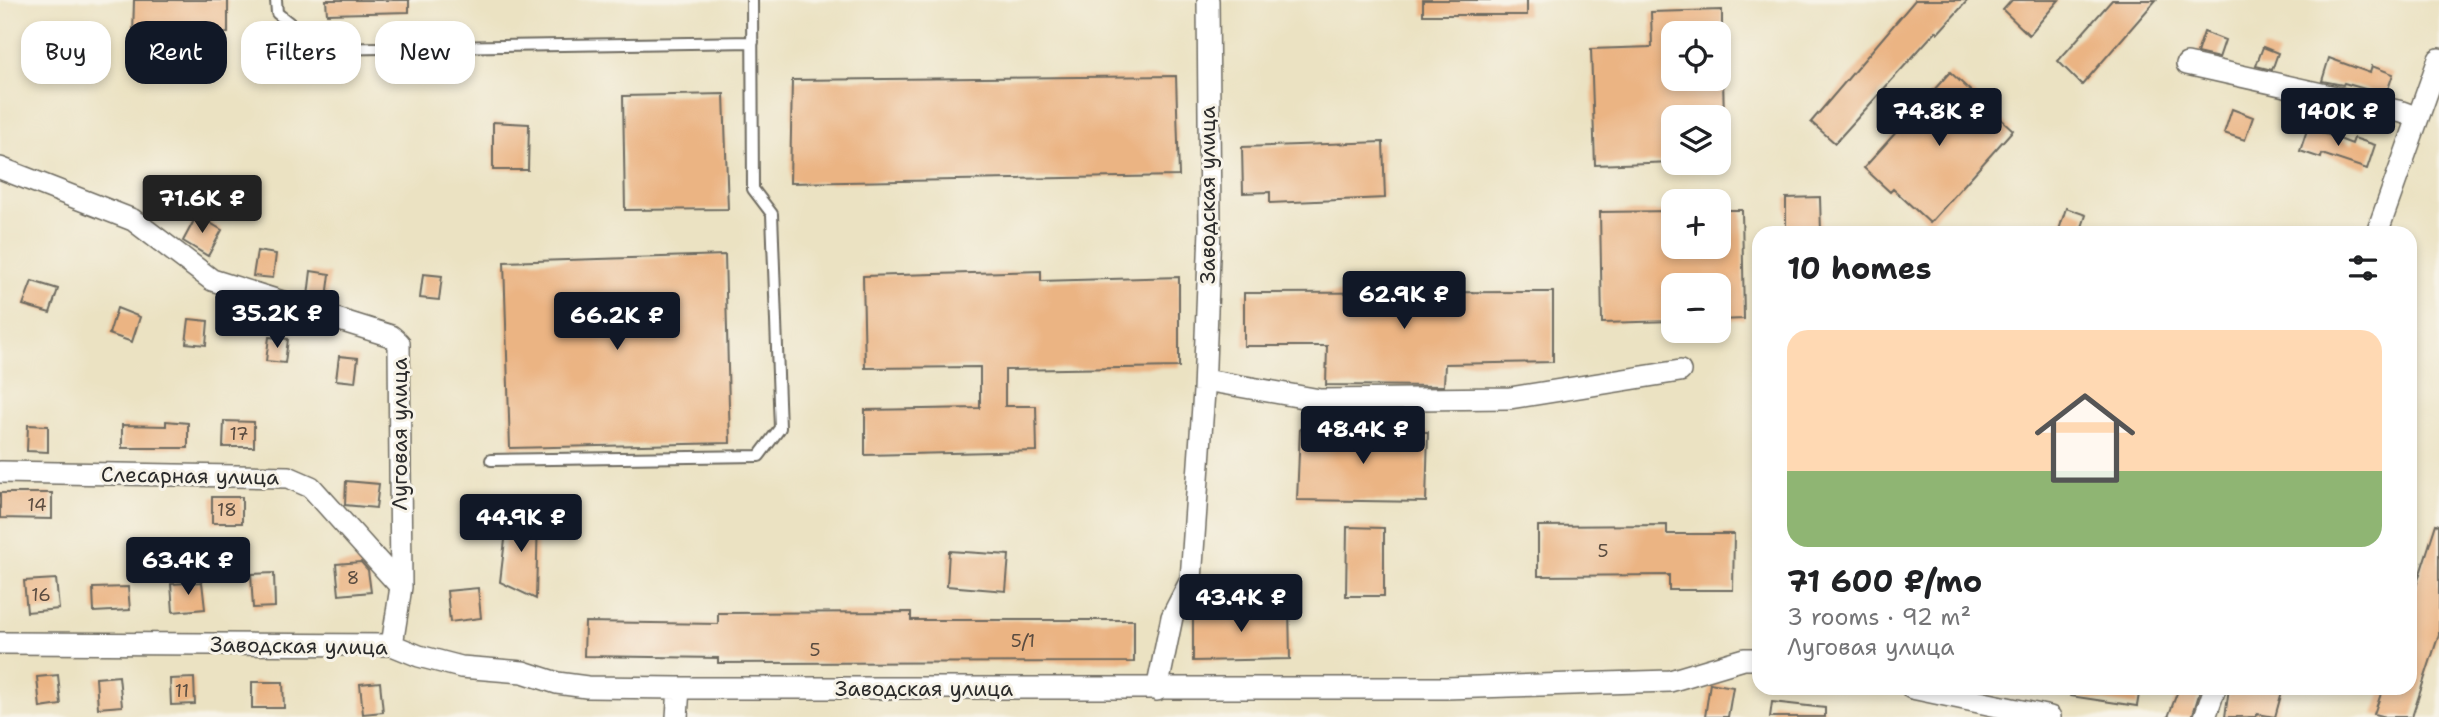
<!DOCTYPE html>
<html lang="en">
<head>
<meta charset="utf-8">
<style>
	:root { --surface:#fff; --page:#f6f6f6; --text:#202124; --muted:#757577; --line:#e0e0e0; --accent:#111827 }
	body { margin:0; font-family:"Shantell Sans",sans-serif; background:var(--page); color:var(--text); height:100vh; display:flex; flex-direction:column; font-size:26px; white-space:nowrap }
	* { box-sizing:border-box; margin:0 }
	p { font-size:23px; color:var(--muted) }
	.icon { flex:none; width:38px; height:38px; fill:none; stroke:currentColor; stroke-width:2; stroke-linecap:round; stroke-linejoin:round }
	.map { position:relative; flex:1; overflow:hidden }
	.drawer { position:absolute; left:1752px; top:226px; width:665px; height:469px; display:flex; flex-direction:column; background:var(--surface); border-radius:21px; box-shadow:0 4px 10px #0003 }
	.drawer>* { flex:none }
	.guide { position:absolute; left:21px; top:21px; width:665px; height:63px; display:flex; gap:14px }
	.buttons { position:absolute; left:1661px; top:21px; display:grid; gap:14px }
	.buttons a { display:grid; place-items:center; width:70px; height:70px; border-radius:14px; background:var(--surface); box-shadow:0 4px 10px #0003; font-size:35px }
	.price { position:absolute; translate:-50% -60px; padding:0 16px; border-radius:7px; background:var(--accent); color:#fff; font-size:23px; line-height:46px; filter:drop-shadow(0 2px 4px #0008) }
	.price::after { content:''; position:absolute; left:50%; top:42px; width:21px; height:16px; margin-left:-10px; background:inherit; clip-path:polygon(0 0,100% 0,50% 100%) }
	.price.on { background:#222; color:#fff }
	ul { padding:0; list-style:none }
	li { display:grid; align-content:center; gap:14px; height:371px; padding:0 35px }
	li+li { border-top:2px solid var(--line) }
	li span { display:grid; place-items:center; height:217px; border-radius:21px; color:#555 }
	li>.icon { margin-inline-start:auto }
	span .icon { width:126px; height:126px; fill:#fffc; stroke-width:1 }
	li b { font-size:30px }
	h2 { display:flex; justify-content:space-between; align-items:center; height:84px; padding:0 35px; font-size:30px }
	.pill { padding:0 24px; border-radius:21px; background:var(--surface); box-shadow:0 4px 10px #0003; font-size:24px; line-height:63px }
	.pill.on { background:var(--accent); color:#fff }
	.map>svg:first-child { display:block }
	.building { fill:#ebb483 }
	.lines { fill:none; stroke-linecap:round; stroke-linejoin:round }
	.lane-casing { stroke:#6e6b60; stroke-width:14 }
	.street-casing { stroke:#6e6b60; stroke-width:24 }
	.lane { stroke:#fff; stroke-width:10 }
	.street { stroke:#fff; stroke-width:21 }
	.labels { text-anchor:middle; stroke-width:6; stroke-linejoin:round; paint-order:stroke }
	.number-label { font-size:18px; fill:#5b4d41 }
	.street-label { font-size:21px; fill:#2b2b2b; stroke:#f7f3e8 }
</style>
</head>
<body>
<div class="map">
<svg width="2439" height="717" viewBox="0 0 2439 717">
	<rect width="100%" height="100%" fill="#f7f3e8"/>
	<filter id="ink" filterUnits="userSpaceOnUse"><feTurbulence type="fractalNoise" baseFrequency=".0143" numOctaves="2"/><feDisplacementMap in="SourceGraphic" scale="14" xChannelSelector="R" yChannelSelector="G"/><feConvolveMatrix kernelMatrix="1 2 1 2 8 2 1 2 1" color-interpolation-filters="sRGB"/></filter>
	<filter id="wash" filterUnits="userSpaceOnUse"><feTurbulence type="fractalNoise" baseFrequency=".00686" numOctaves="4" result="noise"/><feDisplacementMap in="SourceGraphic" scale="28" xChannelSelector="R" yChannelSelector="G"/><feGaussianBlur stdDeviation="1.57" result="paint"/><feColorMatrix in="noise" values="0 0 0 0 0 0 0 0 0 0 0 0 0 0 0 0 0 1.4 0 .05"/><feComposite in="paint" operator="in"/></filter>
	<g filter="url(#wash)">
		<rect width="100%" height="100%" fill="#ebe2c2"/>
		<g id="blocks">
			<!-- building -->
			<path class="building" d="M134 0H228V33L133 36Z
				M326 0H409V12L327 14Z
				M1423 0H1527V15H1423Z
				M1915 0H1968L1938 33 1936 31 1835 143 1811 122Z
				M2012 0H2059L2029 35 2003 10Z
				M2112 0H2156L2082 85 2058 61Z
				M1722 10V33H1673V79H1723L1724 117H1673V162L1595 165 1591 49 1652 47 1651 12Z
				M2204 32 2225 40 2219 58 2197 53Z
				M2263 47 2278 53 2272 70 2256 66Z
				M2329 58 2370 73 2372 66 2393 74 2386 95 2344 83 2343 85 2322 81Z
				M1950 72 2013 130 1930 223 1893 189 1890 192 1864 168Z
				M1176 76 1179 176 790 183 792 80Z
				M724 94 728 209 625 210 623 96Z
				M2232 109 2253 117 2245 140 2224 133Z
				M493 122 529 124 528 170H493Z
				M2308 127 2352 144 2354 138 2375 145 2367 169 2322 154 2321 158 2300 151Z
				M1383 142 1385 198 1270 203V192L1243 193 1242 147Z
				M1820 197 1821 233H1786V198Z
				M2066 208 2086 215 2080 233H2058Z
				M1718 210H1742L1744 319 1718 320V285H1673V321L1602 323 1600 212 1673 211V247H1718Z
				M197 215 222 230 208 256 183 241Z
				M257 251 276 254 273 278 253 276Z
				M725 255 730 443 510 448 504 262Z
				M311 271 330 274 327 298 308 296Z
				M1041 271V281L1179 277V367L1005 370V406H1036L1037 451 865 455V410L980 408V367L865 368 863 276Z
				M423 274 442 276 439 300 420 298Z
				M32 281 58 289 50 313 23 305Z
				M1553 292V362L1445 364 1444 386 1326 385 1327 346H1244V293Z
				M117 308 140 317 132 342 109 334Z
				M189 319 208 321 206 345 186 343Z
				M269 337 288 339 285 363 266 361Z
				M339 356 358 358 355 382 336 380Z
				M166 421 188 423V448H122V425L166 426Z
				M224 421 254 422V447H223Z
				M28 425 48 426V452L27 451Z
				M1300 429 1428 432 1426 502 1297 500Z
				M346 481 379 484 376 508 345 505Z
				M0 493H52V519L0 518Z
				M212 497H242V523H212Z
				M508 515 538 516 536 599 500 582Z
				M2436 524 2439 525V634L2412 717H2385L2374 714 2383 688H2410V605Z
				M1667 525V534H1734L1733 590H1669V575L1538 576V526Z
				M1347 527 1384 528V596H1346Z
				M949 551 1009 555 1006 591 947 586Z
				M361 562 368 570 371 592 339 595 336 564Z
				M274 573 275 607 253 608 251 574Z
				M56 579 59 609 27 612 24 581Z
				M202 582 205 609 173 612 171 584Z
				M128 587 130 610 94 612 93 588Z
				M478 588 481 618 450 622 447 591Z
				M1289 606 1290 659 1193 661V608Z
				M911 612V620H1134V662L718 663V658L584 656 585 622 718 624V613Z
				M58 675 61 705 40 708 37 677Z
				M119 676 122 706 98 708 96 678Z
				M194 678 195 704 171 705 170 679Z
				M252 682H283L284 708H252Z
				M380 682 383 712 363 714 360 684Z
				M1710 683 1733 687 1728 717H1705Z
				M2070 688H2140L2137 706 2070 696Z
				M2179 688H2201L2192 717H2168Z
				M2229 688H2283L2275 717 2257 714 2256 717H2225Z
				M1772 702 1825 708V717H1770Z"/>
		</g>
	</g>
	<g filter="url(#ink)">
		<use href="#blocks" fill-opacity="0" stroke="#6e6b60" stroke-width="2"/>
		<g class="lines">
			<!-- lane casing -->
			<g class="lane-casing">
				<path id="lane" d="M276 0 277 13 322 49 753 42
					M491 460 759 456 780 428 772 214 753 189 752 0"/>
			</g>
			<!-- street casing -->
			<g class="street-casing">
				<path id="street" d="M2187 64 2402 112 2418 118
					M0 168 133 220 212 280 391 336 399 343 401 587
					M2377 233 2439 59
					M1205 380 1320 400 1510 398 1680 371
					M0 472 288 477 311 487 401 587 392 645
					M0 643 392 645 419 656 461 667 523 672 557 683 587 687 679 688H1446L1670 681 1744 659H1759
					M1912 688 2050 717
					M1157 690 1172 617 1191 580 1204 391 1210 229 1208 0
					M677 717 679 688
					M2205 717 2215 688"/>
			</g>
			<!-- lane -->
			<use href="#lane" class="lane"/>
			<!-- street -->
			<use href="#street" class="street"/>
		</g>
	</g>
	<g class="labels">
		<!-- number labels -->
		<g class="number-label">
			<text x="239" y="440">17</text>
			<text x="37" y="511">14</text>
			<text x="227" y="516">18</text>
			<text x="1603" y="557">5</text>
			<text x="353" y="584">8</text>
			<text x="41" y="601">16</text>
			<text x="1023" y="647">5/1</text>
			<text x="815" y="656">5</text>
			<text x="182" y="697">11</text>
		</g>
		<!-- street labels -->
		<g class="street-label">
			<text transform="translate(1208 195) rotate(-90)" y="7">Заводская улица</text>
			<text transform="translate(400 434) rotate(-90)" y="7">Луговая улица</text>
			<text transform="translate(190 476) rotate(1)" y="7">Слесарная улица</text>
			<text transform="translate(299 646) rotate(1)" y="7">Заводская улица</text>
			<text x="924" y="696">Заводская улица</text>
		</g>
	</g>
</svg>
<div class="buttons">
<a><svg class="icon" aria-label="locate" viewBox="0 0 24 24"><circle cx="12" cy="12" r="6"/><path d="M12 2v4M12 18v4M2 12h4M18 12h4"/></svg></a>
<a><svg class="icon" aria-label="layers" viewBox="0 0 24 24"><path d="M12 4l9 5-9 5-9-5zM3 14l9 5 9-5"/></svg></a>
<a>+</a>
<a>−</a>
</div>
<b class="price" style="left:1939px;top:148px">74.8K ₽</b>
<b class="price" style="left:2338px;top:148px">140K ₽</b>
<b class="price on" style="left:202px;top:235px">71.6K ₽</b>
<b class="price" style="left:1404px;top:331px">62.9K ₽</b>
<b class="price" style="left:277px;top:350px">35.2K ₽</b>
<b class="price" style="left:617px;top:352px">66.2K ₽</b>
<b class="price" style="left:1363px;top:466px">48.4K ₽</b>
<b class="price" style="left:521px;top:554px">44.9K ₽</b>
<b class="price" style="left:188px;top:597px">63.4K ₽</b>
<b class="price" style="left:1241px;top:634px">43.4K ₽</b>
<div class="guide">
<a class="pill">Buy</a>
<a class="pill on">Rent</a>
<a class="pill">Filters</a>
<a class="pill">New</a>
</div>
<section class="drawer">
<h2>10 homes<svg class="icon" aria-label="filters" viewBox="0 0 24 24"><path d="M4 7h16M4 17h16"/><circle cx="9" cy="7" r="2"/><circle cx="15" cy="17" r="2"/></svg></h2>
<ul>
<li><span style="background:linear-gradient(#ffd9b3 65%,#8fb573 0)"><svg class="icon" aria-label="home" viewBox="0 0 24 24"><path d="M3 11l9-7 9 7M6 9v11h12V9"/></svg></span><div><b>71 600 ₽/mo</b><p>3 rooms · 92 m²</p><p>Луговая улица</p></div></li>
</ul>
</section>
</div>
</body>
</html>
